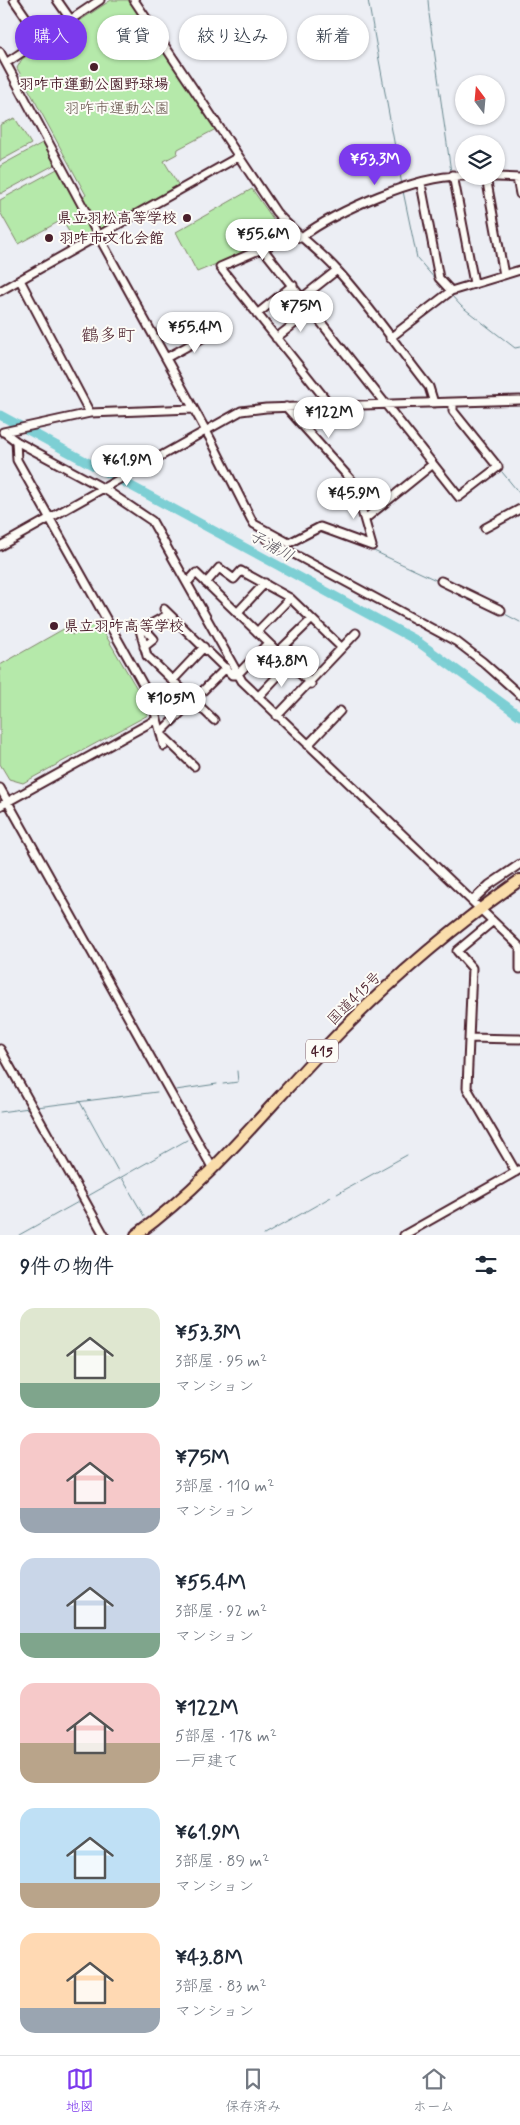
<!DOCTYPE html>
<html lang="ja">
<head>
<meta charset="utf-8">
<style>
	:root { --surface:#fff; --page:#f2f2f3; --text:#1f2937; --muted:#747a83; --line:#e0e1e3; --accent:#7c3aed }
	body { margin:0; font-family:Mynerve,"Klee One",sans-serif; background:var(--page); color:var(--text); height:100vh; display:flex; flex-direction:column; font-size:19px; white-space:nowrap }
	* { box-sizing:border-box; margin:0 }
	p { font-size:16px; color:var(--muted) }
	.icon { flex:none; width:28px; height:28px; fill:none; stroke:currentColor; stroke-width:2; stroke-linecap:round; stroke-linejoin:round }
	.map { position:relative; height:1235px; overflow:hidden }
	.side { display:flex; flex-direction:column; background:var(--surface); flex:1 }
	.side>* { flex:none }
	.banner { position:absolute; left:15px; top:15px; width:490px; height:45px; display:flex; gap:10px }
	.needle { width:32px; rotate:344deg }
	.tools { position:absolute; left:455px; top:75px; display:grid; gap:10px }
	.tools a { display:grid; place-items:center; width:50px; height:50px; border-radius:50%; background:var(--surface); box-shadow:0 1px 4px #0004; font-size:25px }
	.price { position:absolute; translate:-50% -42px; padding:0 11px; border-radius:18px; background:#fff; color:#222; font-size:16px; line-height:32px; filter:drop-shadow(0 1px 2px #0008) }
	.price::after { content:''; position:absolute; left:50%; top:30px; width:15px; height:11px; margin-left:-8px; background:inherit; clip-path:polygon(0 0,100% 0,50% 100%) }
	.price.current { background:var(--accent); color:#fff }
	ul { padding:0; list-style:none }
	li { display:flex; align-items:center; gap:15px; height:125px; padding:0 20px }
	li span { display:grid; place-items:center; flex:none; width:140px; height:100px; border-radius:15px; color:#555 }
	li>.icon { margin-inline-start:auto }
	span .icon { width:60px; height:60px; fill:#fffc; stroke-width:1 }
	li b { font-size:21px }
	h2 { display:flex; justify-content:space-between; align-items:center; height:60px; padding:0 20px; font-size:21px }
	.tag { padding:0 18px; border-radius:22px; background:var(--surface); box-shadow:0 1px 4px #0004; font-size:18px; line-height:45px }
	.tag.current { background:var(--accent); color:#fff }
	.menu { display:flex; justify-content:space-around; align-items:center; height:70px; border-top:1px solid var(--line); background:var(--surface); font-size:14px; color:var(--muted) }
	.menu a { display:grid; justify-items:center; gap:2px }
	.menu .current { color:var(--accent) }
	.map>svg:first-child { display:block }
	.green { fill:#b5e9aa; stroke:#80846a }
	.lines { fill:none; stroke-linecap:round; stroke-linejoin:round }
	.stream { stroke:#698990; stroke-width:1 }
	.river { stroke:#7dcfd4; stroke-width:9 }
	.minor-casing { stroke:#4a1f2b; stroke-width:11 }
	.highway-casing { stroke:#4a1f2b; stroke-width:14 }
	.minor { stroke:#fdfcf7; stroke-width:7 }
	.highway { stroke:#faddab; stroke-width:10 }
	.poi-dot { fill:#4a1f2b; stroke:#fdfcf7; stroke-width:2 }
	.labels { text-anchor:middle; stroke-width:4; stroke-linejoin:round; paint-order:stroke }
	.shield { fill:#fdfcf7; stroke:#806168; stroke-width:1 }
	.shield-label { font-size:14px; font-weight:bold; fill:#4a1f2b }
	.poi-label { font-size:15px; font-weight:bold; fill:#4a1f2b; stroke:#fdfcf7; text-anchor:start }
	.park-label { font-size:15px; fill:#65524b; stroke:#fdfcf7 }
	.street-label { font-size:15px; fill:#4a1f2b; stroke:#fdfcf7 }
	.water-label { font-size:16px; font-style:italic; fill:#59545e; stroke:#fdfcf7 }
	.quarter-label { font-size:18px; fill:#4a1f2b; stroke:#fdfcf7 }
</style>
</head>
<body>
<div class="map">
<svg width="520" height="1235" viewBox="0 0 520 1235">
	<rect width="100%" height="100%" fill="#eceef4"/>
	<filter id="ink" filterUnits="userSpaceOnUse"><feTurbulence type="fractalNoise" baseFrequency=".02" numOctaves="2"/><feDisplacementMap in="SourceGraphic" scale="10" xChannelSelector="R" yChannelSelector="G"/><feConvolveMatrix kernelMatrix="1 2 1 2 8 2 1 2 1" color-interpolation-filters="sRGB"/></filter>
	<g filter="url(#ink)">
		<!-- green -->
		<path class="green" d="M111 0H129L216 129 178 149 177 154 164 161 179 186 100 229 82 198 86 195 17 68 22 59Z
			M15 118 31 144 0 161V125Z
			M44 142 56 164 0 194V166Z
			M59 168 94 236 77 245 62 220 18 244 0 212V200Z
			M252 189 281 230 277 239 197 272 176 232Z
			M93 622 96 626 99 624 143 699 148 715 23 783 9 779 0 764V665L67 627 72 635Z"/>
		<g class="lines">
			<!-- stream -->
			<path class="stream" d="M368 0 402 185
				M428 0 429 12
				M429 14 439 84
				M439 87 451 172
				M403 191 417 258 435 279
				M451 295 461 306 515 348 520 347
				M502 472 520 494
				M334 536 374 551 438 581
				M501 612 520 622
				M223 1084 238 1082 237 1071
				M176 1090 217 1084
				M80 1102 118 1171
				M37 1107 157 1092
				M0 1112 29 1108
				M122 1178 144 1216
				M337 1194 407 1155
				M88 1196 187 1140
				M19 1235 80 1201
				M264 1235 331 1197"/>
			<!-- river -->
			<path class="river" d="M0 415 414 639 520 716"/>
			<!-- minor casing -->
			<g class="minor-casing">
				<path id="minor" d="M14 0 41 39
					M57 0 71 20
					M134 0 276 212C294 233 318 249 337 270 370 306 398 348 429 387L434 403
					M0 52 98 235
					M6 63 100 0
					M453 175 474 283
					M473 176 520 178
					M486 177 504 275
					M517 178 520 194
					M421 184 439 278 451 291
					M296 234 220 267 331 406
					M99 237 211 440 251 519 254 524 289 543 320 527 372 546 354 483 286 407
					M300 238C336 211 419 174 464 176
					M263 249 459 497 498 467 453 411V403
					M20 280 90 413
					M0 291 238 157
					M303 297 337 270
					M257 314 293 285
					M276 338 312 310
					M390 338 451 291 520 270
					M166 358 215 331
					M3 432 90 413 192 409
					M4 432 16 441 103 488 152 521 242 681 520 947
					M365 519 433 464
					M485 528 520 509
					M268 531 266 539 457 642 483 662 520 695
					M0 546 241 411 266 408 520 400
					M441 581 501 610
					M187 583 196 573 311 684
					M206 583 219 568 234 579 241 571 290 598 342 648
					M164 609 232 675H237L268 643
					M237 613 265 583
					M169 614 140 630 147 656 214 720
					M144 628 154 639 144 647
					M257 632 290 598
					M278 652 312 619
					M172 681 204 647
					M258 697 290 663
					M277 716 356 633
					M157 719 164 746
					M161 732 226 668
					M162 735 194 766
					M308 745 340 711
					M0 788 213 1169
					M0 806 157 719 150 697 17 460 16 441
					M472 901 489 885 520 864
					M493 921 457 951 472 968 467 1088 516 1172
					M520 947V969
					M469 1038 520 1039
					M0 1049 104 1235
					M404 1235 519 1170"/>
			</g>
			<!-- highway casing -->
			<g class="highway-casing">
				<path id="highway" d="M136 1235C205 1185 259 1118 317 1056 379 990 446 932 520 880"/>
			</g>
			<!-- minor -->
			<use href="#minor" class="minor"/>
			<!-- highway -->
			<use href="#highway" class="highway"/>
		</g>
	</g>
	<!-- markers -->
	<g class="poi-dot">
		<circle cx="94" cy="67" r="5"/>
		<circle cx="187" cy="218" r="5"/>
		<circle cx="49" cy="238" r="5"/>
		<circle cx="54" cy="626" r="5"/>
	</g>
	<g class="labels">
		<!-- shield labels -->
		<rect class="shield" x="306" y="1039.5" width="32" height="23" rx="4"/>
		<g class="shield-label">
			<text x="322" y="1056">415</text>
		</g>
		<!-- poi labels -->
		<g class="poi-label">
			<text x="94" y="89" text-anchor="middle">羽咋市運動公園野球場</text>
			<text x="177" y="223" text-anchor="end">県立羽松高等学校</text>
			<text x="59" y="243">羽咋市文化会館</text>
			<text x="64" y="631">県立羽咋高等学校</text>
		</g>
		<!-- park labels -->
		<g class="park-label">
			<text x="117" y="113">羽咋市運動公園</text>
		</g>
		<!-- street labels -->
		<g class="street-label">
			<text transform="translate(354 998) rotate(-45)" y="5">国道415号</text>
		</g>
		<!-- water labels -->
		<g class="water-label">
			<text transform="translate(272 545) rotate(29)" y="6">子浦川</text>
		</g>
		<!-- quarter labels -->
		<g class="quarter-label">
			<text x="108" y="341">鶴多町</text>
		</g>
	</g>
</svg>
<div class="tools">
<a><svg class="needle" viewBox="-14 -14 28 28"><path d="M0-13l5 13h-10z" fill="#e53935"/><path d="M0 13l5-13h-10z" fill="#747a83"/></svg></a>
<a><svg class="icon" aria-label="layers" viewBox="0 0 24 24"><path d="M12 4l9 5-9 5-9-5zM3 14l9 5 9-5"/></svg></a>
</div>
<b class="price current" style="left:375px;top:186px">¥53.3M</b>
<b class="price" style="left:263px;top:261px">¥55.6M</b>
<b class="price" style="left:301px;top:333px">¥75M</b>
<b class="price" style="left:195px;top:354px">¥55.4M</b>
<b class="price" style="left:329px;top:439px">¥122M</b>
<b class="price" style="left:127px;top:487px">¥61.9M</b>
<b class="price" style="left:354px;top:520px">¥45.9M</b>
<b class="price" style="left:282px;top:688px">¥43.8M</b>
<b class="price" style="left:171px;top:725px">¥105M</b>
<div class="banner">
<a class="tag current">購入</a>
<a class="tag">賃貸</a>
<a class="tag">絞り込み</a>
<a class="tag">新着</a>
</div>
</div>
<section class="side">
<h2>9件の物件<svg class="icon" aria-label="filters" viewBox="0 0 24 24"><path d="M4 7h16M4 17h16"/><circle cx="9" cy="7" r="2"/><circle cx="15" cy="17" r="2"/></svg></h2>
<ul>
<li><span style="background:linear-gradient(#dfe7d0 75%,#7fa58c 0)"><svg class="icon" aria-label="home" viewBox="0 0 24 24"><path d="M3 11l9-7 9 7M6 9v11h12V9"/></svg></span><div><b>¥53.3M</b><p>3部屋 · 95 m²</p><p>マンション</p></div></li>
<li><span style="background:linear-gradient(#f6c9c9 75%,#9aa5b1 0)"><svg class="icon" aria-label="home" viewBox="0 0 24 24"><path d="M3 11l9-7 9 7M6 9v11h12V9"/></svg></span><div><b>¥75M</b><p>3部屋 · 110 m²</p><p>マンション</p></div></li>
<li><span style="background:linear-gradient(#c9d6e8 75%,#7fa58c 0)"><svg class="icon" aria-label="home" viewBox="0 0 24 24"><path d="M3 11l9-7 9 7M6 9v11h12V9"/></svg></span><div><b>¥55.4M</b><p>3部屋 · 92 m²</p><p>マンション</p></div></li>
<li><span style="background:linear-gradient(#f6c9c9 60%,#b9a48a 0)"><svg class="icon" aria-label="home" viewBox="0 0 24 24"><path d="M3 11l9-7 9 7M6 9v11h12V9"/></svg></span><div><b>¥122M</b><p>5部屋 · 178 m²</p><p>一戸建て</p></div></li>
<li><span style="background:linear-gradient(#bfe0f5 75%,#b9a48a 0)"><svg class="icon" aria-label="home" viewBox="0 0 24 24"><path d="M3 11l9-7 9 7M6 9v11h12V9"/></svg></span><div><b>¥61.9M</b><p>3部屋 · 89 m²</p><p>マンション</p></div></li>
<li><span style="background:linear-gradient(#ffd9b3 75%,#9aa5b1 0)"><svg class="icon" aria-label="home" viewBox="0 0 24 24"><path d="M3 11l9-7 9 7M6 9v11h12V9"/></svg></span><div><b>¥43.8M</b><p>3部屋 · 83 m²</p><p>マンション</p></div></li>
</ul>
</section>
<nav class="menu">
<a class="current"><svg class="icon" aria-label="map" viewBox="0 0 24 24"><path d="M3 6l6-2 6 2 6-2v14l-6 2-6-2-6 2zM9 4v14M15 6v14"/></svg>地図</a>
<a><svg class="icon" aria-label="saved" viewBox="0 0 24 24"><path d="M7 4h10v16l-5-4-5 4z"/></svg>保存済み</a>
<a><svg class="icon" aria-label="home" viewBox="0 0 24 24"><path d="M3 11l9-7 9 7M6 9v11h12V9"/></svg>ホーム</a>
</nav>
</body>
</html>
